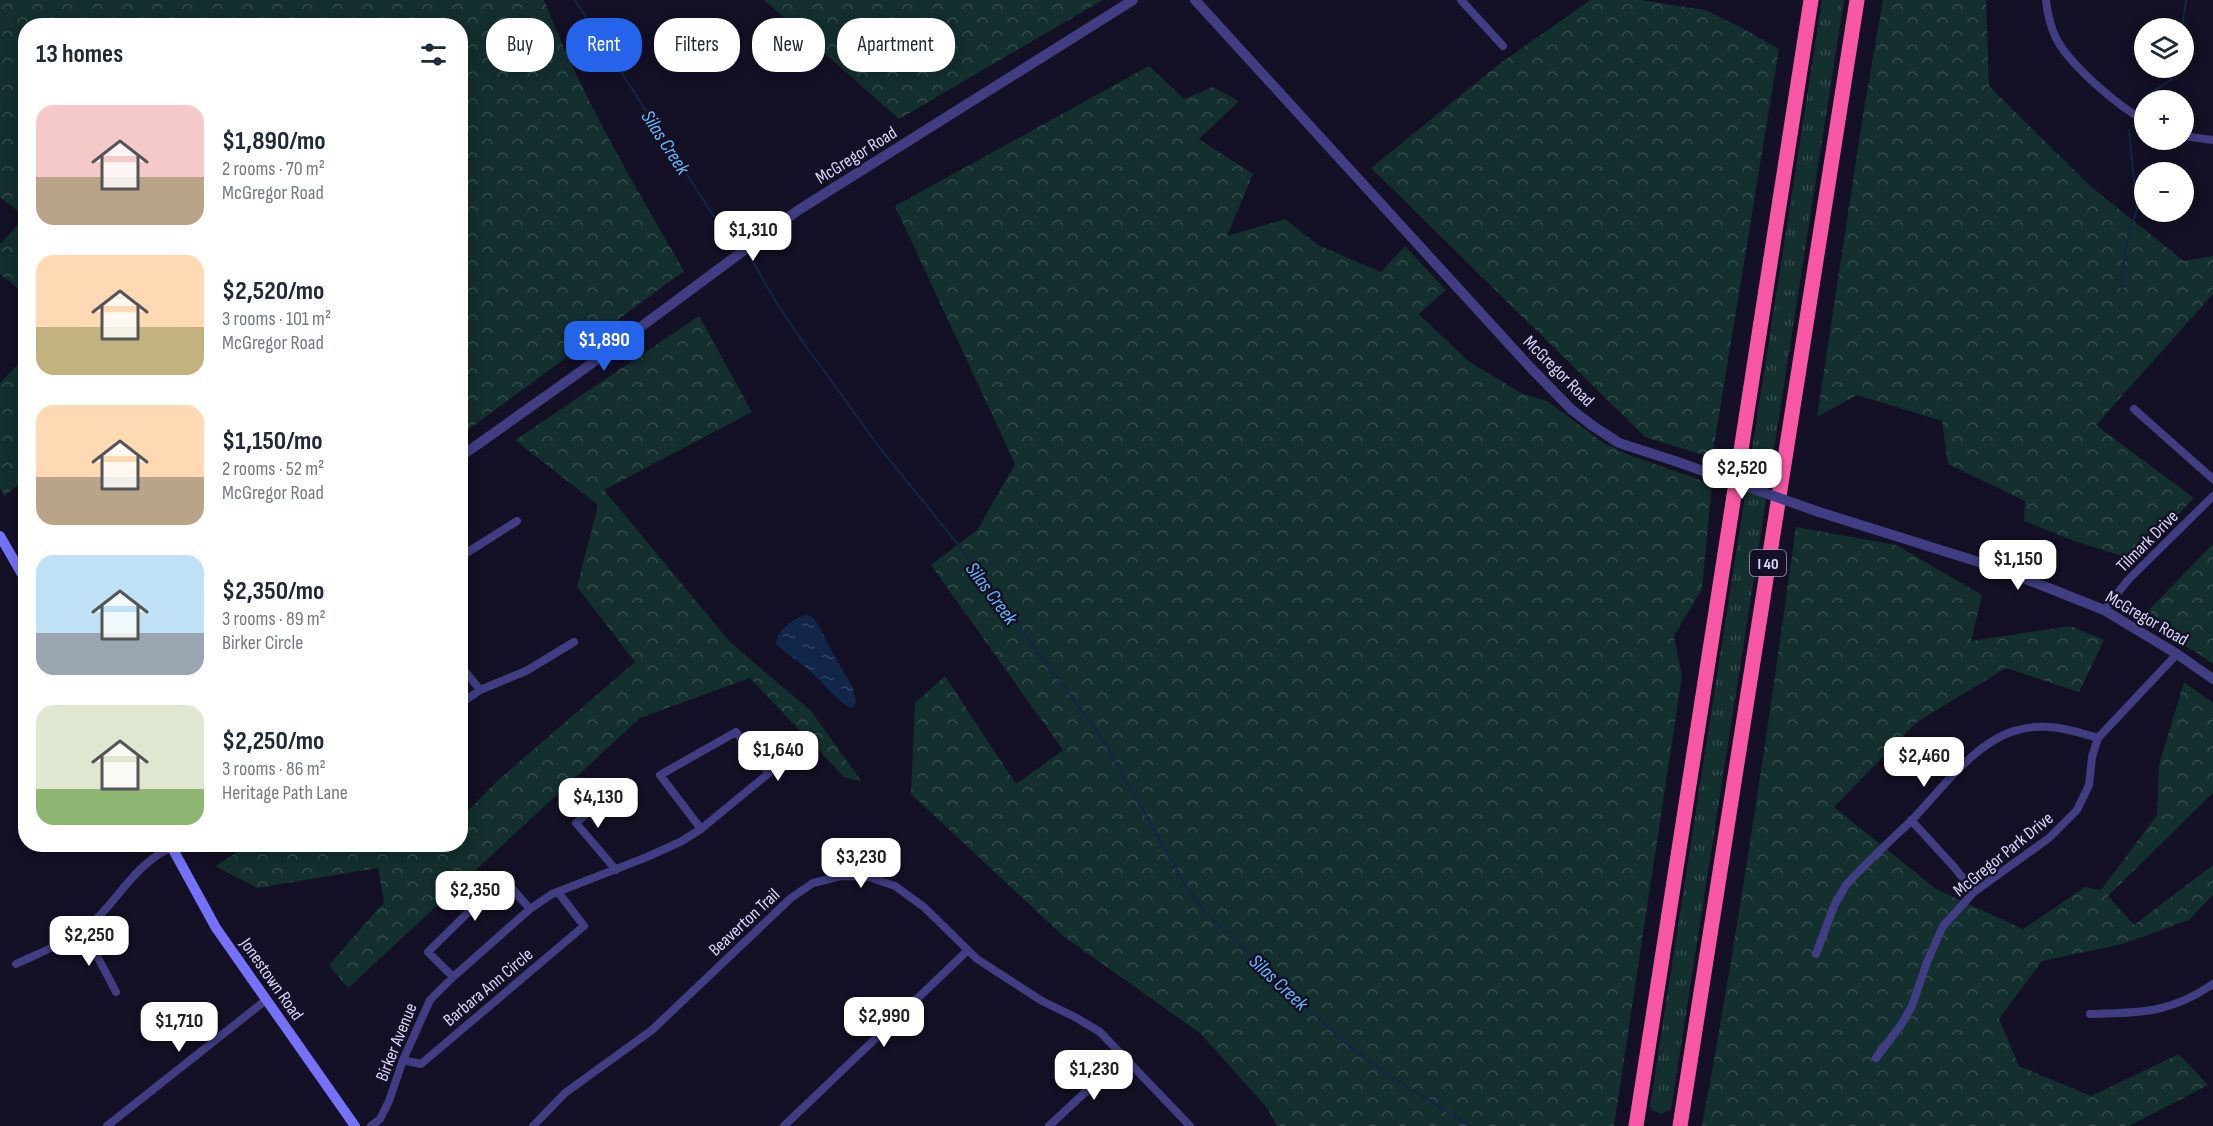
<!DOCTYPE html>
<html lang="en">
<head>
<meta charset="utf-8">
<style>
	:root { --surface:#fff; --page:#f2f2f3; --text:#1f2937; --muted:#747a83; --accent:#2563eb }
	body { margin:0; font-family:"Sofia Sans Condensed",sans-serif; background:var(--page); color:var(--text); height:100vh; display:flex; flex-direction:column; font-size:22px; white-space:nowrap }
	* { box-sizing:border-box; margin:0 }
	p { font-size:20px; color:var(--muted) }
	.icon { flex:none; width:33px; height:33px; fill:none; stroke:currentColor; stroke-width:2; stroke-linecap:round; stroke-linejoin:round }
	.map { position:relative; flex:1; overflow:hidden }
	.sheet { position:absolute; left:18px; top:18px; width:450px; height:834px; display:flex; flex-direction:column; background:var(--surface); border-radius:24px; box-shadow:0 3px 15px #0003 }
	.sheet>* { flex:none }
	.guide { position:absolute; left:486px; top:18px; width:570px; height:54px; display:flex; gap:12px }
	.controls { position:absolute; left:2134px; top:18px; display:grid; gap:12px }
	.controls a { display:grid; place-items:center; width:60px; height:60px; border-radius:50%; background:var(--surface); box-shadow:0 3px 15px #0003; font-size:30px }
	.price { position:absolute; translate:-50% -51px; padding:0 14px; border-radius:12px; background:#fff; color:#222; font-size:20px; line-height:39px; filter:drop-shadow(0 2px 3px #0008) }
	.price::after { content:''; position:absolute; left:50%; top:36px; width:18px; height:14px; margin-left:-9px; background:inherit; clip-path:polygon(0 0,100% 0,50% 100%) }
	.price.active { background:var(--accent); color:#fff }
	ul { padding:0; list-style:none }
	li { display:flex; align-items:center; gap:18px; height:150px; padding:0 18px }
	li span { display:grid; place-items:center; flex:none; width:168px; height:120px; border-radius:18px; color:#555 }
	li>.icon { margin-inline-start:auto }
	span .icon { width:72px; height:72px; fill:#fffc; stroke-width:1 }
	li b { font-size:26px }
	h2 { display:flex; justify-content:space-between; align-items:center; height:72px; padding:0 18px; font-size:26px }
	.pill { padding:0 21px; border-radius:24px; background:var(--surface); box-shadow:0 3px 15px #0003; font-size:21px; line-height:54px }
	.pill.active { background:var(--accent); color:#fff }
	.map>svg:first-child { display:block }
	.grass { fill:url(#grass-tufts) }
	.forest { fill:url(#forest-crowns) }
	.water { fill:url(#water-ripples) }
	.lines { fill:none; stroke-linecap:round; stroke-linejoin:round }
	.stream { stroke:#112649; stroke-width:2 }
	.minor { stroke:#403d82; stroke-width:8 }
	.tertiary { stroke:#403d82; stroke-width:10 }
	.secondary { stroke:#7472f8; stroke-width:10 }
	.motorway { stroke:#f757a5; stroke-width:15 }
	.tertiary-bridge { stroke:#403d82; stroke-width:10 }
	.labels { text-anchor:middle; stroke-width:5; stroke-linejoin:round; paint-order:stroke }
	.shield { fill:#141025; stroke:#9f9bbc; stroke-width:1.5 }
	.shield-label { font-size:16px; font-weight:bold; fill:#dad6fd }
	.street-label { font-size:18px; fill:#dad6fd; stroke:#141025 }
	.water-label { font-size:20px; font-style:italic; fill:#69b7f8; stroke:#141025 }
</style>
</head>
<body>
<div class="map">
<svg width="2213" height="1126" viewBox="0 0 2213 1126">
	<defs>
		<pattern id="grass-tufts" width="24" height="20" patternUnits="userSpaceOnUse" patternTransform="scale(1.5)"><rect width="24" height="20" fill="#132f2e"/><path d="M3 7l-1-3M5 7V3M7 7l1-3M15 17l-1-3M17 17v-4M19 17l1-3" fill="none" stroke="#354c4d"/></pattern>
		<pattern id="forest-crowns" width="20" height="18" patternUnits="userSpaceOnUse" patternTransform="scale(1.5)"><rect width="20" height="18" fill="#132f2e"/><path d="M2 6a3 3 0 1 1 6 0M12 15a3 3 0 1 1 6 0" fill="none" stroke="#354c4d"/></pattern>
		<pattern id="water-ripples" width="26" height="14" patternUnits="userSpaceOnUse" patternTransform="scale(1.5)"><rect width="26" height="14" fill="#112649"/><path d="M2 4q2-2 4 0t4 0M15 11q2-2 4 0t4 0" fill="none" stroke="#334564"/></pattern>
	</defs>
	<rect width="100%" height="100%" fill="#141025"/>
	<!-- grass -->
	<path class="grass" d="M1822 0H1844L1671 1110 1661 1114 1652 1110 1650 1106Z"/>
	<!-- forest -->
	<path class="forest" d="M0 0H544C581 95 633 183 684 271L461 435 460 26H26L25 216 0 198Z
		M764 0H1103L899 119Z
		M1590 0H1641L1705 10 1740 27 1779 49 1712 458 1645 437 1371 168 1498 65Z
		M1883 0H1986L1989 86 2090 186 2184 261 2213 256V294L2096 425 2194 498 2135 560 2074 541 2024 521 2025 501 1948 464 1942 421 1857 395 1817 417 1863 115Z
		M1149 66 1184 99 1213 87 1239 101 1199 139 1253 174 1227 236 1285 219 1318 245 1381 272 1405 246 1446 290 1419 314 1468 361 1521 393 1547 401 1604 443 1629 455 1712 484 1702 589 1674 636 1682 676 1614 1126H1277L1267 1108 1201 1034 1063 936 911 794 915 703 945 676 1016 784 1063 750 931 565 977 530 1015 464 895 206Z
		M25 217V294L0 274V244Z
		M699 316 752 412 604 490 730 642 811 711 862 782 844 777 750 678 640 718 348 988 329 965 384 902 378 868 257 888 215 866 249 845 460 844 461 818 498 780 635 662 577 587 598 505 515 440Z
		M25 357V479L5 496 0 488V383Z
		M1796 527 1896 545 1982 595 1971 641 2071 626 2104 640 2079 692 2006 668 1917 722 1834 807 1936 889 2023 929 2085 887 2101 890 2157 815 2159 765 2184 682 2213 703V793L2108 896 2134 925 2213 865V895L2189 920 2122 944 2042 961 1999 1019 2019 1066 2091 1096 2179 1054 2208 1085 2129 1126H1702C1739 927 1768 727 1796 527Z
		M2213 544V664L2199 654 2139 620Z"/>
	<!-- water -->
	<path class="water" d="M805 615 811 616 818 624 830 648 853 688 856 702 854 707 850 708C831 696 820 678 803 665 794 658 784 653 776 644 776 630 793 620 805 615Z"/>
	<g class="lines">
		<!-- stream -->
		<path class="stream" d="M575 0 713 215 722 225 729 227 743 245
			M2182 28 2186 0
			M2142 99 2172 79 2174 68
			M748 253 777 304 808 349 880 448 960 547 1094 727 1111 754 1186 886 1204 912 1344 1042 1388 1075 1471 1126
			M2122 301V272L2127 242 2137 209 2129 130"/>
		<!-- minor -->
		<path class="minor" d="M1461 0 1503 46
			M2046 0C2047 13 2050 24 2055 36 2068 64 2118 106 2145 121
			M2184 136 2213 140
			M2134 409 2213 479
			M460 557 517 521
			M2104 610 2128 580 2213 496
			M460 665 480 690
			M460 704 480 690 526 671 574 642
			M736 732 769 773 701 829 660 775Z
			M612 791 576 823 616 870
			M1911 820 1954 867 1974 892
			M84 931 116 992
			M1816 954 1834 906 1846 885C1866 863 1889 842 1911 821 1940 791 1976 740 2018 730 2046 722 2071 730 2098 738
			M16 964C35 955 72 940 87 928 121 899 133 862 179 844
			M453 977 428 952 503 878 530 909
			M2090 1014C2139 1013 2172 1013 2213 984
			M1876 1058 1901 1025 1912 1006 1927 962 1943 926 1974 892 2049 838 2077 810 2089 785 2092 757 2098 738 2177 654
			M403 1060 421 1064 584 926 558 892
			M107 1126 266 1000
			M371 1126 380 1119 389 1101 403 1060 430 1000 453 977 530 909 552 894 647 857 682 841 701 829
			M533 1126 565 1093 652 1030 791 898 813 883 841 876 869 877 895 886 924 907 977 959 1042 1001 1075 1017 1100 1032 1190 1126
			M784 1126 967 951
			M1049 1126 1123 1057"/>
		<!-- tertiary -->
		<path class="tertiary" d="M1195 0 1529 366 1572 410 1593 426 1619 443 1675 461
			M460 457 584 369 797 211 1133 0
			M1819 512 1998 568 2104 610 2177 654 2213 679"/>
		<!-- secondary -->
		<path class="secondary" d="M0 536 26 581
			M170 844 216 928 355 1126"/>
		<!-- motorway -->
		<path class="motorway" d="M1636 1126 1811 0
			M1680 1126 1857 0"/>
		<!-- tertiary-bridge -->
		<path class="tertiary-bridge" d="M1675 461 1819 512"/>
	</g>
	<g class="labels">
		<!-- shield labels -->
		<rect class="shield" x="1750" y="550" width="36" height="26" rx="4.5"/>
		<g class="shield-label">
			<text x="1768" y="569">I 40</text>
		</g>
		<!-- street labels -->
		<g class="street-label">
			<text transform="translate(856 155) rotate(-32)" y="6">McGregor Road</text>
			<text transform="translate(1559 371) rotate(45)" y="6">McGregor Road</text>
			<text transform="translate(2147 541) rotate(-45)" y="6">Tilmark Drive</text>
			<text transform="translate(2147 618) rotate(30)" y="6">McGregor Road</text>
			<text transform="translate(2003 854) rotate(-39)" y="6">McGregor Park Drive</text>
			<text transform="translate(744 922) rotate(-43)" y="6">Beaverton Trail</text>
			<text transform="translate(272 979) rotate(55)" y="6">Jonestown Road</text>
			<text transform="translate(488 987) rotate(-40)" y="6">Barbara Ann Circle</text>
			<text transform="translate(396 1042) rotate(-68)" y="6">Birker Avenue</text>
		</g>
		<!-- water labels -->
		<g class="water-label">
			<text transform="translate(666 142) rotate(57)" y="7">Silas Creek</text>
			<text transform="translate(992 593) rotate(53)" y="7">Silas Creek</text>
			<text transform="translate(1279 982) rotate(43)" y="7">Silas Creek</text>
		</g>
	</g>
</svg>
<div class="controls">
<a><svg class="icon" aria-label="layers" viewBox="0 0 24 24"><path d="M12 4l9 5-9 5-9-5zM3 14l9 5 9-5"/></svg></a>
<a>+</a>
<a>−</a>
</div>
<b class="price" style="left:753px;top:262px">$1,310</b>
<b class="price active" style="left:604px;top:372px">$1,890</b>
<b class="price" style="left:1742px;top:500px">$2,520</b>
<b class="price" style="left:2018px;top:591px">$1,150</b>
<b class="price" style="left:778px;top:782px">$1,640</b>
<b class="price" style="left:1924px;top:788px">$2,460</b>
<b class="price" style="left:598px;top:829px">$4,130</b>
<b class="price" style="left:861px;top:889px">$3,230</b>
<b class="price" style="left:475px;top:922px">$2,350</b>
<b class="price" style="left:89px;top:967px">$2,250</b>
<b class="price" style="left:884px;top:1048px">$2,990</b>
<b class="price" style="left:179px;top:1053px">$1,710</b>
<b class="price" style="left:1094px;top:1101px">$1,230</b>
<div class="guide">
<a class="pill">Buy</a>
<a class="pill active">Rent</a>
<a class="pill">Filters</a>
<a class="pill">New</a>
<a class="pill">Apartment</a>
</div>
<section class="sheet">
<h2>13 homes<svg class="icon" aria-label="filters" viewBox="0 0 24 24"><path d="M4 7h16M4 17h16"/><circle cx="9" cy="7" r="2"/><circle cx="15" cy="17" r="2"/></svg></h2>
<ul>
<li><span style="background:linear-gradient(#f6c9c9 60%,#b9a48a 0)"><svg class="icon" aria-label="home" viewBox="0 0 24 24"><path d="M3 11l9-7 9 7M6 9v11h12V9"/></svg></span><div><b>$1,890/mo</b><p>2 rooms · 70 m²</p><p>McGregor Road</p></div></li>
<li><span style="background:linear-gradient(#ffd9b3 60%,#c2b280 0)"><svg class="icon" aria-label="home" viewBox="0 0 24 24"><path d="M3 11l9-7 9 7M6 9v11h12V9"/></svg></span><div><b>$2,520/mo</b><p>3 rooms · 101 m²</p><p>McGregor Road</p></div></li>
<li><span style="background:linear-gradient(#ffd9b3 60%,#b9a48a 0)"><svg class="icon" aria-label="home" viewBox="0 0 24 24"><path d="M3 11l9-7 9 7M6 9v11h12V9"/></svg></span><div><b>$1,150/mo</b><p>2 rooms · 52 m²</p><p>McGregor Road</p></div></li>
<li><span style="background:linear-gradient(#bfe0f5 65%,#9aa5b1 0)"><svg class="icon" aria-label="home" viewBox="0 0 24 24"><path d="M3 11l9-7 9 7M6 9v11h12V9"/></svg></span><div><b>$2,350/mo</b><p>3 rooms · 89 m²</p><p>Birker Circle</p></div></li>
<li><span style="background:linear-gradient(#dfe7d0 70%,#8fb573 0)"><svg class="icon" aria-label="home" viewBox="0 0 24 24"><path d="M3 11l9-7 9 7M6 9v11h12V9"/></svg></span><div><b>$2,250/mo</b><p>3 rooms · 86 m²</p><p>Heritage Path Lane</p></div></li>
</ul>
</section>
</div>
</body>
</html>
